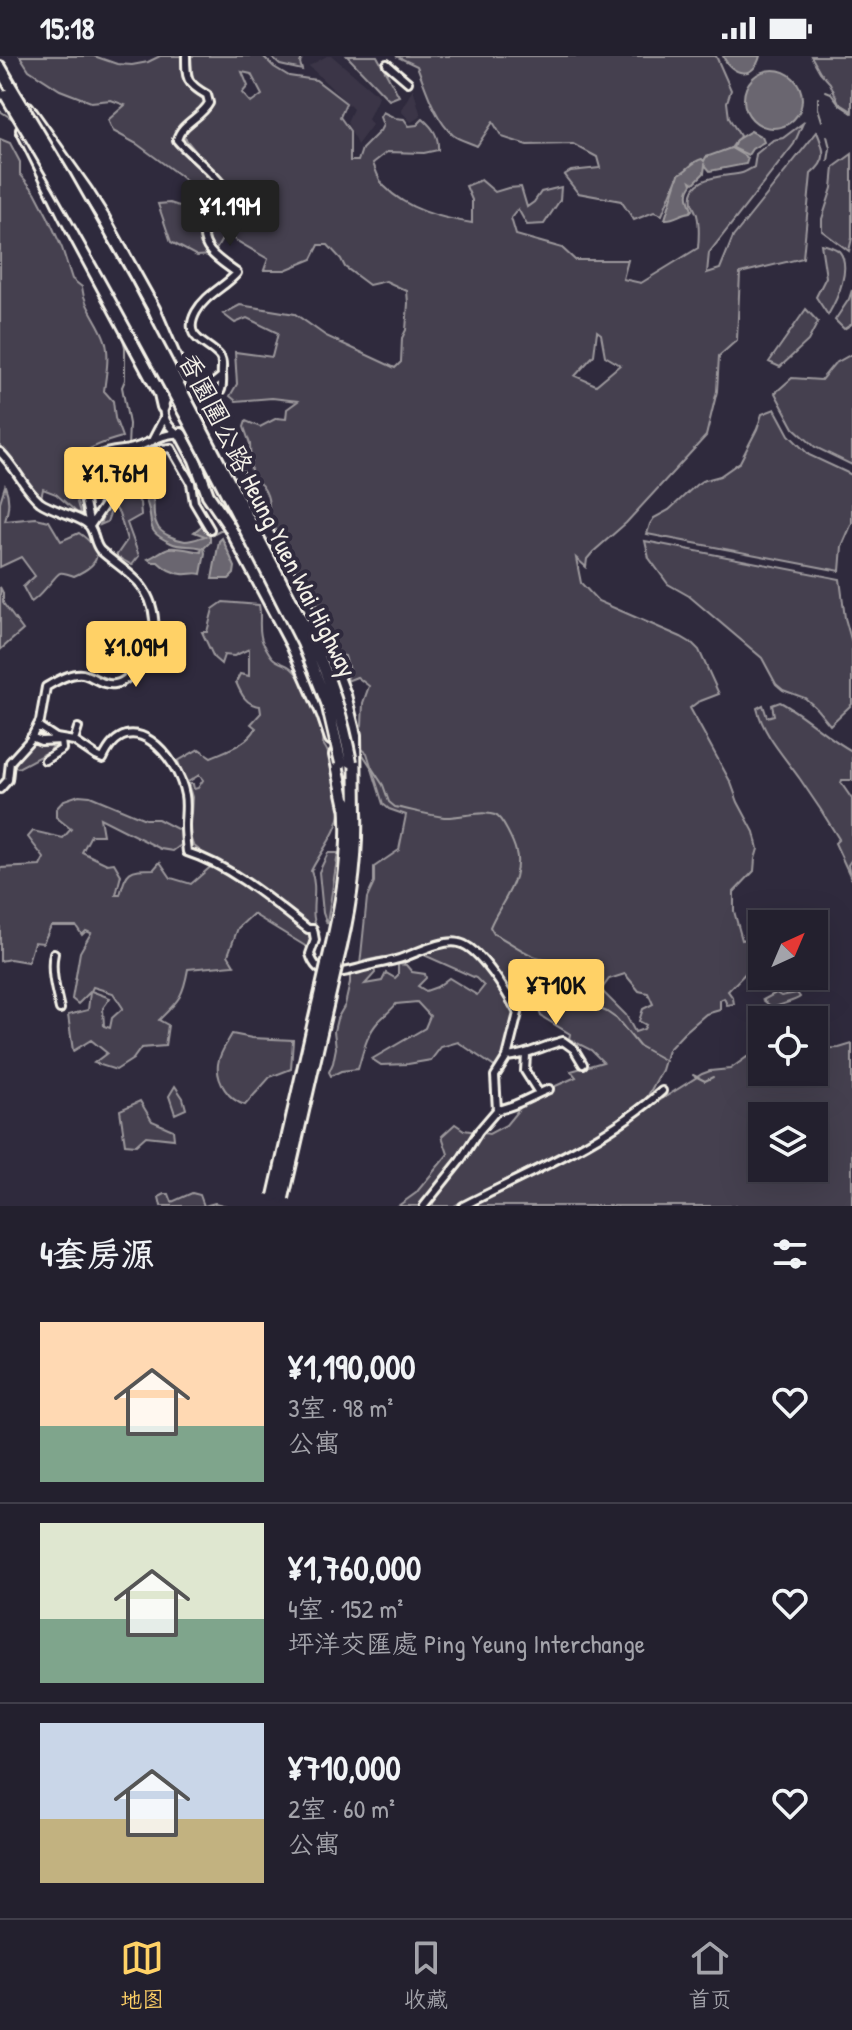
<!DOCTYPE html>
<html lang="zh">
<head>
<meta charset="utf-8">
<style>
	:root { --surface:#23202e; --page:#2b2836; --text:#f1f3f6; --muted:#a3a3aa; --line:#403e4a; --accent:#ffd166 }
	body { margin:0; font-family:"Patrick Hand","LXGW WenKai TC",sans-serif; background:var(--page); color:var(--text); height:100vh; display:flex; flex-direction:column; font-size:30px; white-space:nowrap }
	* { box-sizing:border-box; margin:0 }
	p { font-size:26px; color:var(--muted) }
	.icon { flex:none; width:44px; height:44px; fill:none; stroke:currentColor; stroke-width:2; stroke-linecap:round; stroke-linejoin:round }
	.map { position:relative; height:1150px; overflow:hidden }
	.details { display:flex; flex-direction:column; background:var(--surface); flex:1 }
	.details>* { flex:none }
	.needle { width:52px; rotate:44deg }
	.buttons { position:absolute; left:748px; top:854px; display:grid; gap:16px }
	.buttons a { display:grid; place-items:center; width:80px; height:80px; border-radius:0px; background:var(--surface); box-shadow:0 8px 32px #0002,0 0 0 2px var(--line); font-size:40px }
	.price { position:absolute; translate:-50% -68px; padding:0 18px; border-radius:8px; background:var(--accent); color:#111; font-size:26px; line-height:52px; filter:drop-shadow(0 2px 4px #0008) }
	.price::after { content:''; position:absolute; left:50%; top:48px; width:24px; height:18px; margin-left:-12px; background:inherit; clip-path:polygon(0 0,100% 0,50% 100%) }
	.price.selected { background:#222; color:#fff }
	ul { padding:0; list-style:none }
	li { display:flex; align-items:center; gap:24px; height:200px; padding:0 40px }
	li+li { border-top:2px solid var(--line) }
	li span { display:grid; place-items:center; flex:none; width:224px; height:160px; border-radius:0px; color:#555 }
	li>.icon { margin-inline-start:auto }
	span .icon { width:96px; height:96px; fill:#fffc; stroke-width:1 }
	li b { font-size:34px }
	h2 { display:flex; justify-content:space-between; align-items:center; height:96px; padding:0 40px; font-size:34px }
	.status { display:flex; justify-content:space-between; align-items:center; height:56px; padding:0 40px; background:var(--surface); direction:ltr }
	.status svg { height:22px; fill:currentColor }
	.tab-bar { display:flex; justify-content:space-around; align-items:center; height:112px; border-top:2px solid var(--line); background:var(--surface); font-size:22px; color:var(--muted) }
	.tab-bar a { display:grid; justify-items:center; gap:4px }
	.tab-bar .selected { color:var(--accent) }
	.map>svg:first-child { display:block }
	.built { fill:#3b3647 }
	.green { fill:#454050; stroke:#9c989c; stroke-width:2; fill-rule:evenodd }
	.water { fill:#6a6670; stroke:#a19ea0; stroke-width:2 }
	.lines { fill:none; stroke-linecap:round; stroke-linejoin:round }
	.stream { stroke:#a19ea0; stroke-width:2 }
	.street-casing { stroke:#f4f1e8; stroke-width:12 }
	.highway-casing { stroke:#f4f1e8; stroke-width:16 }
	.street { stroke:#2f2a3d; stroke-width:6 }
	.highway { stroke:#2f2a3d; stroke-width:10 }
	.highway-bridge-casing { stroke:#f4f1e8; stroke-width:16; stroke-linecap:butt }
	.highway-bridge { stroke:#2f2a3d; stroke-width:10 }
	.labels { text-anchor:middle; stroke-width:8; stroke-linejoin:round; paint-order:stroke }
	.street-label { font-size:26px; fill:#f4f1e8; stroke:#2f2a3d }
</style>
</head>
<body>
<div class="status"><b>15:18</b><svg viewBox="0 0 49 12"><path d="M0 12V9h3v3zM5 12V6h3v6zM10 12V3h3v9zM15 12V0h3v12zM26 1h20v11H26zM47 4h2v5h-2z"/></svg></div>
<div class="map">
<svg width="852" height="1150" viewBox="0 0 852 1150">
	<rect width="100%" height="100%" fill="#2f2a3d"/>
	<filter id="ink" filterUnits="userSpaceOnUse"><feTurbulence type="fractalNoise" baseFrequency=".0125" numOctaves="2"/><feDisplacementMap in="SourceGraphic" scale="16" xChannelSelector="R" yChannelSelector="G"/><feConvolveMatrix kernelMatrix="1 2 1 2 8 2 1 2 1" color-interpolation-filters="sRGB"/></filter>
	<g filter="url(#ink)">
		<!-- built -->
		<path class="built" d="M327 0H332L379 40 368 63 372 69 357 89 347 66 353 53 309 10Z
			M413 32 421 60 411 66 401 55Z"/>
		<!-- green -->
		<path class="green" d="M20 0H94L117 8 132 9 148 6 160 0H182C184 10 184 26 191 34 196 40 202 40 207 47L174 78 176 88 207 113 209 112 184 81 187 73 212 49 211 40C189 24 193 25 191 0H263L274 11 289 20 316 24 346 47 340 61 350 75V105H358L362 93 380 75 383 69 380 61 383 56 395 62 404 63 409 70 417 69 423 63C433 72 439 80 438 94L424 97 387 96 373 107C376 115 379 125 384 130 407 154 441 162 472 167V144L466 130 481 124 495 136 508 132 521 131 527 151 534 146 541 136 561 131 560 144 544 168 527 169 518 153 511 162 516 179 562 192 575 204H628L623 223 641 227 698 192C699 181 700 170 697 159 697 158 692 148 692 147 687 118 726 121 742 117 746 116 750 113 754 111L756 98 773 84 783 82 803 67 794 88 709 197 707 217 720 213 733 181 817 76C825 95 828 104 811 118L803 202 740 217 737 284 719 300 717 335 706 380 626 467 593 496 587 503 586 511 576 502 581 527 598 545 681 581 693 588 699 594 719 638 698 646 690 652 731 727 738 746 754 776 758 793 755 803 754 815 734 836V855L742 884 750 882C758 887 762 890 762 900L728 935 733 942 734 948 727 949 724 942 720 944V954L706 958 684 977 668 994 662 1014 645 1045 611 1070 454 1150H398L416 1137 448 1098 442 1080 455 1068 464 1074 489 1078 506 1069 528 1042 576 1021 571 1015 603 1006 591 994 569 983 570 978 541 960 538 952 527 951 514 959 503 1005 496 1012 458 986 441 991 431 1004 408 1008 381 1009 372 1003 425 972 430 960 417 946 396 948C391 955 383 960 378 966 366 979 363 997 358 1013L341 1015 331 1020 329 1016 333 1007 336 992 334 975 337 963 345 949 350 927V916L374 911 375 917 365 928 382 925 386 917 395 922 398 919V908L406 909 412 916 425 918 426 922 418 930 426 935 437 931 449 922 477 939 484 930 476 922 422 898 378 902 364 905 360 909 367 842 374 827V811L399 794 406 759 389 753 383 748 367 697 351 684 354 683 362 669 363 647 369 630 357 621 347 625 349 614 345 600 332 597 320 570 318 558 312 555 303 531 275 498 281 491 282 482 269 464C270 446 269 431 251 421L250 388 244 371 246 365 260 371 277 362 286 363 287 353 298 345 272 342 236 345 230 340 237 328 235 296 272 301 278 277 247 262 235 267 223 258 240 249 295 258 326 280 395 312 401 306 402 282 406 274 408 247 407 235 386 225 369 229 345 211 341 203 328 189H319L312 203 285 214H264L268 203 225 178 213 199 197 200 171 186 158 148 170 147 186 152 197 169 209 161 207 144 179 119 137 88 113 75 108 64 125 49 111 44 91 46 60 34 29 14ZM242 16 251 18 262 39 251 47 242 37 248 30ZM597 275 601 278 605 300 620 309 596 329 575 320 594 299ZM625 918 639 935 648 937 653 948 643 953 639 965 646 969 644 973 635 976 626 959 601 934 609 923Z
			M270 0H303L300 7 302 14 280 9Z
			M347 0H377L399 40 389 44Z
			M396 0H716L731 34 727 46 729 62 740 80 731 92 714 99 677 122 662 159 654 156 634 164 621 145 578 137 564 119 571 115 600 112 597 101 573 88 527 89 502 81 493 66 477 90C469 86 459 84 453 79 434 62 426 32 417 10Z
			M811 0H852V55L839 47 830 27 820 16Z
			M0 83 10 87 20 106V118L35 136 48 161 62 192 72 223 82 231C84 251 99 265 105 284 110 299 106 319 104 335L113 345 115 362 122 381C110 384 75 396 70 408 67 416 78 450 81 460L56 438 43 433 41 442 26 427 11 402 0 392Z
			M852 98V182L849 195 822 175V163L832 132 834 111Z
			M821 188C828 189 833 191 839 195 852 210 838 242 828 259L816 241 826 221Z
			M852 234V268L844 273 835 264 849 243Z
			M806 253 818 266 808 285 780 311 769 306Z
			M852 298V409L815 391 794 372 775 337 792 322 821 324 834 308Z
			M775 353 789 379 809 399 852 419V467L842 490 840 515 647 478 650 468 654 462 669 454 696 429 702 425 720 420 740 406 757 373 762 358Z
			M132 403V409L109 433 115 440 127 427 140 447 141 459 127 467 139 500 132 509 116 500 127 484 119 457 113 449 107 466 100 469 104 455C94 443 96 424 102 410Z
			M5 430C10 442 9 452 5 465L36 462 49 465 61 485 79 477C105 495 101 508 74 520 72 519 62 516 60 517 56 518 41 541 31 546L23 531 35 520 21 501 0 511V446Z
			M645 485 840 523 845 562 852 587V648L830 669 815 651 805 642 783 634 776 628 762 602 689 540 668 528 649 502Z
			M0 531 3 537V547L23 574 0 594Z
			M223 546 259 549C262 562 257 574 263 587 266 591 270 600 274 603 279 607 286 608 291 612 305 624 326 670 323 688 330 697 332 708 335 718 337 730 342 745 340 757 338 776 319 798 311 815 320 837 306 858 320 877L310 872 301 863 248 827 308 873 311 887 307 891 253 858 238 872 228 899 234 909 188 913C183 941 179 944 159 964L168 969 165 990 141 992 133 1003 116 1014 94 1007 107 997 91 984 73 995 68 959 88 954 90 936 78 948 72 943 80 896 91 877 86 875 82 879 76 870H51L43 887 34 886 28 906 10 903 0 905V812L40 810 44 802 28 781 33 775 63 782 71 773 56 761V753L64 744 79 739 90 740 145 763H158L185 777 181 789 173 795 161 793 100 762 103 779H91L82 796 107 808 114 807 121 819 116 839H120C127 814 128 813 154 813L160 806 171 822 191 828 215 807 193 789 188 774 191 757 192 741 188 728H193L194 733 198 732 203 724 199 719 188 726 184 722 178 705 199 693 211 701C227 694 248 688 256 672L251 668 261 657 260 650C246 649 241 638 236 626L240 618 249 620V593L234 600 224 599 221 608 214 602 202 576H207L213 553ZM93 931 113 937 123 952 112 962 110 972 104 970 103 952 110 942 91 935Z
			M780 646C805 659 826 681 852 695V724H842L841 727 852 743V803L848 809 852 824 835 787 839 783C827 763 814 743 800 723 784 700 764 680 757 652L763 649 767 661 774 659 772 649Z
			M33 685 51 688 53 691 48 696 18 712 15 711V709L20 701 19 699Z
			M328 797H338L327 868 323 857 319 816Z
			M776 937 781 940 797 937 800 941C796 945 780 948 773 952L763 944Z
			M232 978 252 982 293 984 291 1013 270 1021 245 1049C229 1044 216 1026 218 1008 219 998 227 987 232 978Z
			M852 988V1150H468L595 1085 702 1018 710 1015 730 1013 747 1001 762 999V1016H814V993L839 992ZM762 1060H814V1112H762Z
			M175 1030 183 1042 186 1053 175 1058 169 1040Z
			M140 1045 152 1065 173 1074 174 1083 146 1080 136 1089 125 1088 120 1054Z
			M192 1137 200 1139 204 1150 215 1147 227 1150H161L159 1141 165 1138H169L172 1146Z"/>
		<!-- water -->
		<path class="water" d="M723 0H760C754 24 732 20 723 0Z
			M744 43a29 29 0 1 1 58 0a29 29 0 1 1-58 0Z
			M751 75 762 81 764 86 752 93 748 99 733 92 736 84Z
			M731 92 748 102 746 108 710 115 705 109 704 117 694 127 691 125 692 128C685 137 688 143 692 154L690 156C681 157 674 164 665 163L679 118C688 115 692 105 702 103L704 105 706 101Z
			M140 428C163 446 148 451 157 469 160 478 177 484 185 485 192 485 199 482 205 480L194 476 203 469 210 473V486L204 492 205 497 201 518C194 516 189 519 182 518 173 517 164 512 158 506H152L148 503C155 500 159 496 166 493 172 489 193 495 201 496L202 492C191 488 181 492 171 487 143 474 155 469 147 447 145 440 140 436 135 432Z
			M222 482 235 511 234 518 229 523H212L219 485Z"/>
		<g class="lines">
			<!-- stream -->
			<path class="stream" d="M826 35 831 37 840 49 852 57
				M818 42V52L822 65
				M0 55 17 66
				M827 80 830 92 828 105
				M100 237 101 243 116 266
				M122 279 125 291V324L122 331 129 368 128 391
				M126 397 124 407 127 417
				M209 480 220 474H225
				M291 512C305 524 303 525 311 540 318 554 330 560 325 577
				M331 591C339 600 344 614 344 626
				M360 694 383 729 389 746 395 751C411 754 428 759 444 761 460 762 479 754 495 759 502 761 514 787 516 796 518 803 517 813 515 821 510 839 497 854 490 871L494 878C512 886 530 904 551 903L556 906 566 934 580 944 607 956 617 963 639 990 666 1005
				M693 1019 705 1025 713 1021"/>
			<!-- street casing -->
			<g class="street-casing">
				<path id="street" d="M186 0C186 23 186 27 207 39L209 47C201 62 181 67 177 84 187 97 227 127 230 142 232 148 231 149 229 154L204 173C201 195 221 205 237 217 224 232 206 238 196 256 181 284 209 286 220 301 224 307 221 313 222 319 223 334 221 335 212 348
					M387 8 408 26
					M199 332 211 329 221 321
					M152 385 164 362
					M0 396C16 411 23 432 40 446 52 455 84 461 90 471 95 478 94 487 100 494 112 505 127 514 138 526 157 547 161 582 142 605 136 613 126 627 115 628 104 630 95 622 86 619 74 614 56 625 46 631L40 665 30 684 10 706 8 724 0 733
					M90 470C87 452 77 426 88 409 92 404 97 400 103 398 112 394 123 395 133 392 146 389 159 379 173 378 182 377 188 381 197 378 216 370 218 344 201 333 173 317 147 357 177 377
					M90 470 116 432 137 413 139 405 161 393 171 392 191 427 194 446 210 473
					M38 670 56 682 74 685 96 700 103 703C129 646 178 700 185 739 187 749 185 760 185 770 185 779 186 787 187 796 231 810 272 845 308 873H313L315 884 310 898C319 928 346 915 368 910 378 907 389 906 399 903 415 898 442 883 459 887 480 891 508 939 518 957L507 1001 495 1020 497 1054 479 1075 460 1105 424 1150
					M31 681 41 685 61 684 62 693 45 704
					M74 685 78 672
					M54 897C50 915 56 935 60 953
					M526 999 525 1015 539 1037
					M507 1001C527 999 543 990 563 985L574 993 583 1008
					M497 1054C516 1051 531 1040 549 1033
					M463 1150C528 1117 608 1084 662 1035"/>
			</g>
			<!-- highway casing -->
			<g class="highway-casing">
				<path id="highway" d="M0 11 11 30
					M28 52 86 134 103 161 154 253 179 311 195 331
					M22 74 65 161 160 338 163 351
					M210 366 326 590 345 639 355 679 356 759
					M181 378 195 404 208 439 229 470 292 589 323 659 331 683
					M335 699 346 751
					M327 909C340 856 351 801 346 745
					M336 911C349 860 358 809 356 755"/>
			</g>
			<!-- street -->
			<use href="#street" class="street"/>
			<!-- highway -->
			<use href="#highway" class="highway"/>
			<!-- highway-bridge casing -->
			<g class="highway-bridge-casing">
				<path id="highway-bridge" d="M6 23 64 120 127 231 312 585C331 624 343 663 351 706
					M6 39C113 217 210 402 303 587L327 647 341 707
					M274 1140 327 909
					M283 1142 336 911"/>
			</g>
			<!-- highway-bridge -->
			<use href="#highway-bridge" class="highway-bridge"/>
		</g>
	</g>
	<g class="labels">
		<!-- street labels -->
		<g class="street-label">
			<text transform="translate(268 459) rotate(63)" y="9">香園圍公路 Heung Yuen Wai Highway</text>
		</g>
	</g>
</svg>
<div class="buttons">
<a><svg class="needle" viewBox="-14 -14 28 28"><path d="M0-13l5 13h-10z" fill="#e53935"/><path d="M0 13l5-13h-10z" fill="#a3a3aa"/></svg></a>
<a><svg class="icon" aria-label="locate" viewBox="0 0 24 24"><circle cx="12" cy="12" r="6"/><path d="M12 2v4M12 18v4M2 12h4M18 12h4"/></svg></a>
<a><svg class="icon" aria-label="layers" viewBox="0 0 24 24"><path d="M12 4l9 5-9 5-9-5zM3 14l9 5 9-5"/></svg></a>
</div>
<b class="price selected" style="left:230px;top:192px">¥1.19M</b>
<b class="price" style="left:115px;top:459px">¥1.76M</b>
<b class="price" style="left:136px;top:633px">¥1.09M</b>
<b class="price" style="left:556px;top:971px">¥710K</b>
</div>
<section class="details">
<h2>4套房源<svg class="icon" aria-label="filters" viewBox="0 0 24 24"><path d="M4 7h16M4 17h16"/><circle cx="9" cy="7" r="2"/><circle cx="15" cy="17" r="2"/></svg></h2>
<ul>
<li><span style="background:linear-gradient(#ffd9b3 65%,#7fa58c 0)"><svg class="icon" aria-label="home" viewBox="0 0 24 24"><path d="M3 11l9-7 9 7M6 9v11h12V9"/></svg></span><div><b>¥1,190,000</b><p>3室 · 98 m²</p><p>公寓</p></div><svg class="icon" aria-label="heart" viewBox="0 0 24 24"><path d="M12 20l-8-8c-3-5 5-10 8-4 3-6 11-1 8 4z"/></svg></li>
<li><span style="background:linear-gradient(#dfe7d0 60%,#7fa58c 0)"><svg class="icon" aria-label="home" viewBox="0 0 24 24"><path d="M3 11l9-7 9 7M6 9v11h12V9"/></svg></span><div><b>¥1,760,000</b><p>4室 · 152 m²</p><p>坪洋交匯處 Ping Yeung Interchange</p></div><svg class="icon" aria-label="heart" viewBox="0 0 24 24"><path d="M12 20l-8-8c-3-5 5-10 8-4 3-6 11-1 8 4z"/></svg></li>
<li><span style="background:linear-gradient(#c9d6e8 60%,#c2b280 0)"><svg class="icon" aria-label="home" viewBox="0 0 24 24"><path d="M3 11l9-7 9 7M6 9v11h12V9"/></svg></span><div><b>¥710,000</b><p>2室 · 60 m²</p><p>公寓</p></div><svg class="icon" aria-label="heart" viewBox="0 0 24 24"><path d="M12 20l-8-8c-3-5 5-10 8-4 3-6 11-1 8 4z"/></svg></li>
</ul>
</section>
<nav class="tab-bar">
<a class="selected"><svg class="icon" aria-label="map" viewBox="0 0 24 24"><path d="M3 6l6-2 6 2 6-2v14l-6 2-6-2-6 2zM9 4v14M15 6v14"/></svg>地图</a>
<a><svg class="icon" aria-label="saved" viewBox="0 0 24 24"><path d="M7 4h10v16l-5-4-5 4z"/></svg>收藏</a>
<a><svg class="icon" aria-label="home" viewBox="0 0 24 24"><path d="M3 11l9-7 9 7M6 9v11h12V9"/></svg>首页</a>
</nav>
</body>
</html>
